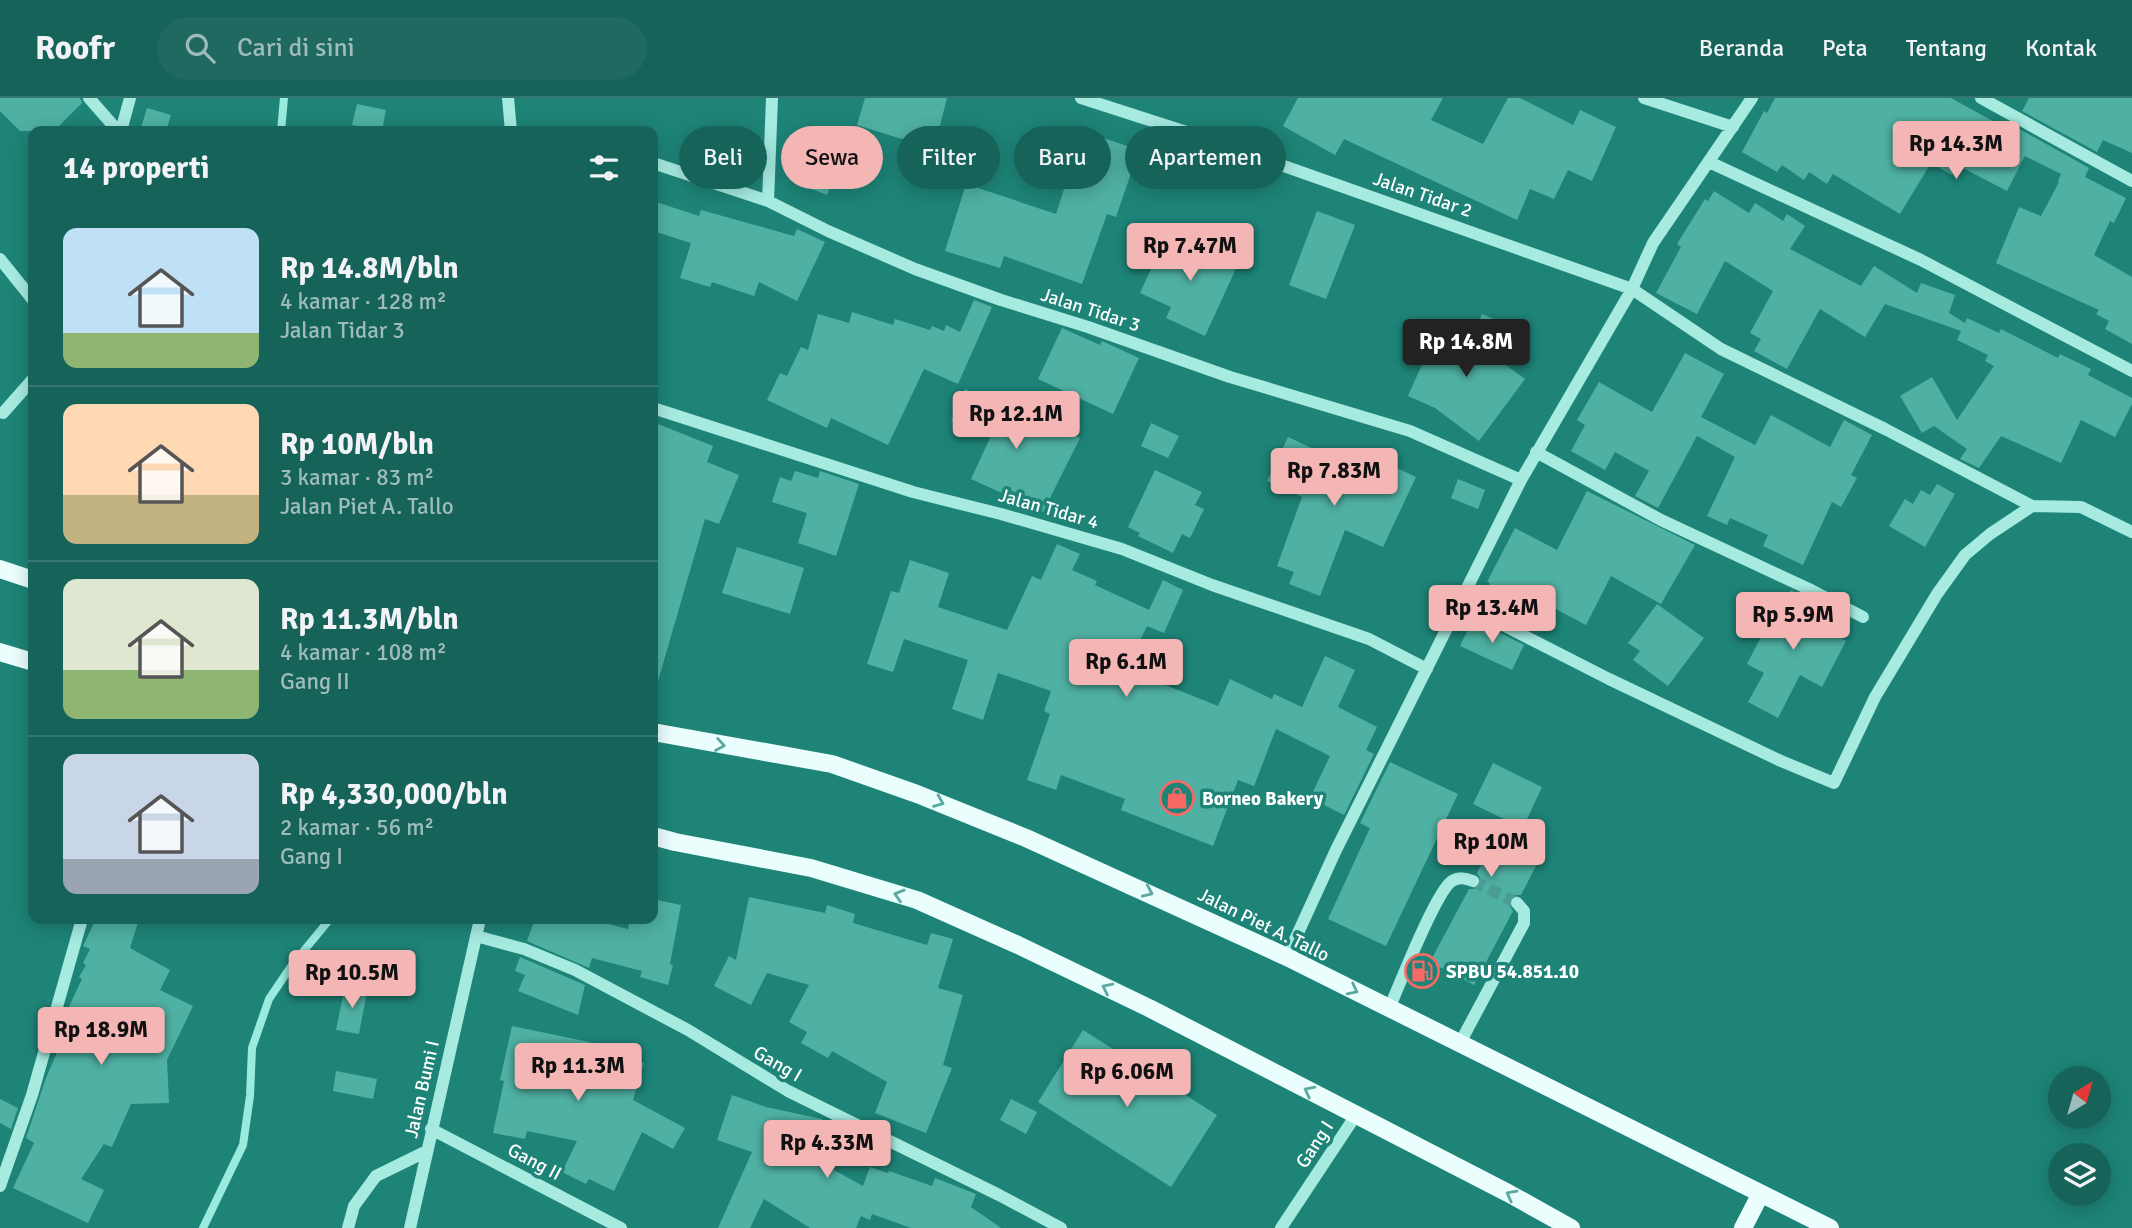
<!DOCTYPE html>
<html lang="id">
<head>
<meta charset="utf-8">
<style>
	:root { --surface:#16635a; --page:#1f6960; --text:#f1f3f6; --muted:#9ebcbb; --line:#357770; --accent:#f4b5b5 }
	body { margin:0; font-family:Signika,sans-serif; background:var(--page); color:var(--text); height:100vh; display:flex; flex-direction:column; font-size:26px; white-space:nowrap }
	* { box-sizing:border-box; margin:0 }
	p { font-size:23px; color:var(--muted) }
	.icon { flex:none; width:38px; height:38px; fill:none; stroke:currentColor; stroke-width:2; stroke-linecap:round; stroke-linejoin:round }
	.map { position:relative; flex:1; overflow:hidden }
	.side { position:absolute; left:28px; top:28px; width:630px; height:798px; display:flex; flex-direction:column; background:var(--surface); border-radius:14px; box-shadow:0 4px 18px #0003 }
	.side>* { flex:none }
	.banner { position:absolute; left:679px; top:28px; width:665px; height:63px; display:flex; gap:14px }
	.needle { width:46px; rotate:37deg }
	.buttons { position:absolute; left:2048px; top:968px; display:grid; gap:14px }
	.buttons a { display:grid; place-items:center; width:63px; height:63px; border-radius:50%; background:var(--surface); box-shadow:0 4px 18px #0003; font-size:35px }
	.price { position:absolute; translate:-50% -60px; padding:0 16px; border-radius:7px; background:var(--accent); color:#111; font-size:23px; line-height:46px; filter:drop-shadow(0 2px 4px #0008) }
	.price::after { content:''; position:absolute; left:50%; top:42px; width:21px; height:16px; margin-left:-10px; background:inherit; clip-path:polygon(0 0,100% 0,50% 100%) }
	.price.on { background:#222; color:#fff }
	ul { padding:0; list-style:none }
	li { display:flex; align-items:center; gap:21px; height:175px; padding:0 35px }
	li+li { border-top:2px solid var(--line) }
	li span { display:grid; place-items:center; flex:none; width:196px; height:140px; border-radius:14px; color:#555 }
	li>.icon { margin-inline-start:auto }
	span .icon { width:84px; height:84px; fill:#fffc; stroke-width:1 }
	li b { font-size:30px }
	h2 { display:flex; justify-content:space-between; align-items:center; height:84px; padding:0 35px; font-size:30px }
	.tag { padding:0 24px; border-radius:32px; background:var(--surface); box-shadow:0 4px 18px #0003; font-size:24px; line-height:63px }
	.tag.on { background:var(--accent); color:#111 }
	header { display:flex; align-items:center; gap:42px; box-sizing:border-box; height:98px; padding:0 35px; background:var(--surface); border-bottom:2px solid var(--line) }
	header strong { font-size:33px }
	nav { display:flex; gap:38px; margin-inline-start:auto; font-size:24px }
	.search { width:490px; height:63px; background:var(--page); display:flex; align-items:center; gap:18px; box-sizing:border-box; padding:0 24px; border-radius:38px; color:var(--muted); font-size:26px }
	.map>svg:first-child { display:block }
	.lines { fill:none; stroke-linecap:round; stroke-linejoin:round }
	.stream { stroke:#99ebdf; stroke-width:8 }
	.building { fill:#4fb1a3 }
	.minor-tunnel { stroke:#4b9d93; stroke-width:12; stroke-dasharray:12 6; stroke-linecap:butt }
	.minor { stroke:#a6eae0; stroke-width:12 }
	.major { stroke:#eafefd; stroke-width:18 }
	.oneway { stroke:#5ba9a0 }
	.labels { text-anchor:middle; stroke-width:7; stroke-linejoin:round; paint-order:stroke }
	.street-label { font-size:19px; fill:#fff; stroke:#1e8478 }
	.poi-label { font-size:19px; font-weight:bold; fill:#fff; stroke:#1e8478; text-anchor:start }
</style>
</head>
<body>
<header>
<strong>Roofr</strong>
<div class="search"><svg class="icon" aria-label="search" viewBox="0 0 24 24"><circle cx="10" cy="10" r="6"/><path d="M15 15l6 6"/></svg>Cari di sini</div>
<nav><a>Beranda</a><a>Peta</a><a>Tentang</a><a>Kontak</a></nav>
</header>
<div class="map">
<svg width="2132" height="1130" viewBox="0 0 2132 1130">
	<rect width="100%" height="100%" fill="#1e8478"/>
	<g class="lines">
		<!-- stream -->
		<path class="stream" d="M281 33 284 0
			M203 1130 243 1047 250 998 252 950 269 901 292 867 330 821"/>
	</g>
	<!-- building -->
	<path class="building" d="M0 0H80L82 5 54 33H20L0 13Z
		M865 0H947L934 51 857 27Z
		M1298 0H1443L1431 22 1483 46 1508 0H1520L1573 27 1580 12 1616 29 1592 83 1568 72 1554 101 1530 91 1517 122 1344 41 1335 57 1283 28Z
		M1775 0H1951L2011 33 2014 28 2089 70 2085 79 2126 100 2114 125 2110 123 2094 157 2132 179V246L2105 231 2109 223 2096 216 2099 212 1996 165 2019 109 2041 118 2059 84 2058 83 2061 76 2025 58 2007 93 1957 67 1952 77 1931 65 1900 116 1833 76 1827 86 1809 74 1804 82 1782 67 1777 74 1742 54 1764 13 1767 15Z
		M2029 0H2132V55L2103 42 2097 54 2022 13Z
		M357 6 386 12 382 33 352 27Z
		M147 10 171 17 166 33H140Z
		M1083 33 1139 52 1116 119 1107 116 1082 186 1004 158 1000 170 945 153 966 86 1056 116Z
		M807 36 845 50 827 97 799 86 806 65 798 62Z
		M1714 93 1749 115 1755 105 1783 123 1787 116 1805 128 1790 151 1861 188 1874 168 1917 195 1921 185 1955 197 1949 215 1965 225 1967 220 1999 235 2001 231 2058 260 2060 256 2091 271 2088 277 2132 300V306L2115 339 2081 322 2061 365 2001 338 1979 370 1960 361 1967 351 1934 328 1922 335 1900 298 1932 279 1957 322 1994 268 1985 263 1988 257 1957 242 1961 233 1885 206 1865 239 1820 211 1787 271 1754 253 1761 241 1750 235 1773 193 1725 163 1697 216 1656 195 1681 149 1677 146 1705 101 1708 103Z
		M653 103 699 118 701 112 794 138 797 131 825 144 797 203 759 184 754 198 712 184 710 189 680 180 691 145 653 133Z
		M1317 113 1355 127 1326 201 1289 187Z
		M1166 138 1197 152 1200 146 1239 164 1205 238 1166 220 1171 209 1140 195Z
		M974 202 992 209 958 286 924 271 888 347 831 320 827 330 767 302 780 275 787 278 801 249 808 252 818 216 849 225 852 214 893 227 895 221 930 232 932 228 944 233 946 227 960 234Z
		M1482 216 1501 224 1489 255 1525 281 1479 343 1435 310 1408 298 1438 230 1470 244Z
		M1062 230 1100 247 1102 243 1139 260 1113 316 1038 281Z
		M1685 255 1724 276 1701 319 1755 347 1771 317 1830 349 1844 322 1872 337 1851 377 1857 380 1841 409 1832 404 1803 467 1763 448 1768 437 1730 420 1727 427 1707 418 1735 359 1697 338 1658 410 1635 398 1649 373 1615 354 1605 372 1571 353 1585 327 1577 322 1599 284 1652 314Z
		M965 291 1060 334 1061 332 1080 340 1043 414 971 381 990 340 951 324Z
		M653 324 713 348 707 364 739 377 719 426 705 421 658 583 653 582Z
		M1151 325 1179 338 1168 360 1141 348Z
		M1288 339 1359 372 1366 355 1416 379 1383 449 1345 432 1320 498 1289 486 1294 474 1277 468 1302 399 1267 383Z
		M1155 372 1202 394 1195 407 1204 411 1190 440 1182 436 1173 455 1138 438 1140 435 1128 429Z
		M795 373 818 380 820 373 859 386 836 458 798 445 807 415 772 404 780 379 791 383Z
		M1458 381 1485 392 1478 411 1451 400Z
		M1937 386 1955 396 1925 449 1889 428 1905 401 1913 406 1921 392 1930 397Z
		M1587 393 1695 447 1661 506 1611 478 1586 527 1546 506 1542 513 1540 512 1531 531 1480 505 1490 485 1487 484 1515 430 1557 452Z
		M1057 446 1080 456 1072 472 1097 483 1095 487 1149 512 1163 482 1183 492 1164 535 1147 528 1127 570 1159 582 1158 584 1218 608 1230 581 1272 601 1274 596 1302 609 1325 558 1355 572 1338 609 1377 629 1366 652 1374 656 1344 717 1310 700 1330 658 1276 631 1254 688 1238 682 1213 748 1121 712 1125 701 1061 677 1056 692 1027 682 1050 616 1044 613 1051 593 998 575 983 622 952 611 968 562 904 541 893 574 867 566 891 493 899 495 910 462 949 475 938 509 1007 532 1032 478 1041 482Z
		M737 449 804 470 790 516 722 495Z
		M1791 492 1831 512 1822 530 1846 543 1822 589 1800 577 1778 620 1748 604 1764 575 1747 566 1774 514 1779 516Z
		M1657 506 1704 540 1668 588 1633 562 1640 553 1628 545Z
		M1473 521 1524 547 1512 572 1460 548Z
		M1390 664 1458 696 1386 848 1328 821 1370 730 1360 725Z
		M1493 665 1542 689 1512 753 1537 766 1521 797H1515L1509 802V807L1513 813 1474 887 1430 864 1469 791H1475L1481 787V781L1477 775 1504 721 1473 706Z
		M749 799 825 815 827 807 855 816 853 825 927 847 931 835 953 841 938 890 963 897 943 967 952 970 926 1035 875 1015 887 984 832 953 828 960 801 945 807 934 789 924 809 887 767 875 751 907 714 888 729 858 736 862Z
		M653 801 681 807 670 866 673 867 668 887 640 879 642 873 592 860 589 870 527 843 535 821H589L628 831 630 821H653Z
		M96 821H139L130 850 170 872 160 892 193 908 167 962 169 1005 131 1006 112 1049 104 1046 81 1081 104 1092 88 1125 13 1090 34 1045 26 1040 46 980 62 943 59 942 68 921 64 919 82 881 79 879 86 867 83 865 90 851 83 848Z
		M520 859 585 887 578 917 518 893 525 877 515 873Z
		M345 888 367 893 359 936 336 932Z
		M512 928 613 949 611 956 644 965 633 1002 685 1030 673 1051 642 1034 614 1093 589 1081 586 1086 562 1074 577 1043 527 1033 525 1041 493 1035 504 983 500 982Z
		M1083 932 1217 1017 1171 1089 1038 1004Z
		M336 973 377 981 373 1001 333 993Z
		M732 997 766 1009 822 1021 814 1061 863 1088 870 1069 888 1075 889 1073 932 1088 935 1080 976 1096 971 1109 1001 1130H911L872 1116 870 1122 861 1118 856 1130H810L764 1101 750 1130H718L752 1054 717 1042Z
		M0 1001 18 1010 11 1031 0 1025Z
		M1011 1001 1037 1014 1026 1036 1000 1022Z"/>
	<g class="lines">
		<!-- minor-tunnel -->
		<path class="minor-tunnel" d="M1473 783 1517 805"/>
		<!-- minor -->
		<path class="minor" d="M89 0 118 33
			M508 0 511 33
			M1081 0 1202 39 1632 191 1721 251 1885 331 2032 408
			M1644 0 1733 29
			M1981 0 2132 83
			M121 33 130 0
			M1709 64 1921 162 2132 273
			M653 65 768 103 828 133 915 171 1001 202 1088 229 1230 279 1410 333 1521 382
			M768 103 772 0
			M0 161 33 202
			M653 310 913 394 1001 416 1122 451 1212 487 1369 541 1427 571
			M3 315 33 281
			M1536 354 1661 422 1813 493 1863 519
			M1460 505 1609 581 1781 663 1834 685 1875 599 1937 496 1965 457 1990 436 2032 408 2081 409 2132 434
			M476 838 524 851 575 872 688 932 788 993 999 1097 1061 1130
			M1287 859 1336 752 1521 382 1632 191 1653 145 1752 0
			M1389 911C1399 888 1436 793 1452 783 1459 779 1465 780 1473 783
			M1460 945 1524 825V813L1517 805
			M431 1031 621 1130
			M0 1088 32 997 82 821
			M348 1130 354 1108 376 1078 427 1053
			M410 1130 480 821
			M1281 1130 1356 1017"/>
		<!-- major -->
		<path class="major" d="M0 471 33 482
			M0 554 33 564
			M653 634 832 666 917 696 1026 740 1287 859 1830 1130
			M653 738 675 744 811 770 917 802 1018 847 1149 910 1508 1095 1571 1130
			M1743 1130 1760 1097"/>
	</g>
	<!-- one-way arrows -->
	<defs><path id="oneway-chevron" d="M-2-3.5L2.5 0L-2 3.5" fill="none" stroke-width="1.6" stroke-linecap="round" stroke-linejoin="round" transform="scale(1.75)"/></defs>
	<g class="oneway">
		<use href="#oneway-chevron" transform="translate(720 647) rotate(10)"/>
		<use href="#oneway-chevron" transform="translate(939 704) rotate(22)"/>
		<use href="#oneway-chevron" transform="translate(1148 794) rotate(24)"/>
		<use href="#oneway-chevron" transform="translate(899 797) rotate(-163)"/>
		<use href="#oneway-chevron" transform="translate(1107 890) rotate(-154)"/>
		<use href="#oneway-chevron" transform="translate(1353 892) rotate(27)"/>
		<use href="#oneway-chevron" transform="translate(1309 993) rotate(-153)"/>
		<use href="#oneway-chevron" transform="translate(1511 1097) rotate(-152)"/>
	</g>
	<!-- icons -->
	<defs>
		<g id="shop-ring" transform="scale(1.75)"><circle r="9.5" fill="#1e8478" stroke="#f86965" stroke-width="1.5"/><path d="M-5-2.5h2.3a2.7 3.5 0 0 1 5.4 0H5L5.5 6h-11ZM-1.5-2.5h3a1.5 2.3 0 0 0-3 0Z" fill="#f86965"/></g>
		<g id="fuel-ring" transform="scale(1.75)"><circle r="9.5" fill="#1e8478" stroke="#f86965" stroke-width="1.5"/><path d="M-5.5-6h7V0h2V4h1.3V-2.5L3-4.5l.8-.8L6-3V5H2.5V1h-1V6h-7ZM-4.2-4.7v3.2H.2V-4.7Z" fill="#f86965"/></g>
	</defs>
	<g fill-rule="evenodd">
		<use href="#shop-ring" x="1177" y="700"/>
		<use href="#fuel-ring" x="1422" y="873"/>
	</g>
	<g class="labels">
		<!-- street labels -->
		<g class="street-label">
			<text transform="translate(1423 96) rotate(19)" y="7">Jalan Tidar 2</text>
			<text transform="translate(1091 211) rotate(18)" y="7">Jalan Tidar 3</text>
			<text transform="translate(1049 410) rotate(16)" y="7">Jalan Tidar 4</text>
			<text transform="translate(1264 826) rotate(26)" y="7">Jalan Piet A. Tallo</text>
			<text transform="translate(778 965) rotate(30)" y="7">Gang I</text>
			<text transform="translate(421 991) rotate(-77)" y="7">Jalan Bumi I</text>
			<text transform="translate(1314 1046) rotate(-57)" y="7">Gang I</text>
			<text transform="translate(535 1063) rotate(28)" y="7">Gang II</text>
		</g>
		<!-- poi labels -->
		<g class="poi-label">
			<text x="1202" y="707">Borneo Bakery</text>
			<text x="1446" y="880">SPBU 54.851.10</text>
		</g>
	</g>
</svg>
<div class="buttons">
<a><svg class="needle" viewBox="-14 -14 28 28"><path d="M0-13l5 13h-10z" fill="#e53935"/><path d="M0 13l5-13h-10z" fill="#9ebcbb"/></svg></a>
<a><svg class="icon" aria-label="layers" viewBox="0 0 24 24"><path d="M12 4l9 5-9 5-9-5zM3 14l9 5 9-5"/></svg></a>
</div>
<b class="price" style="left:1956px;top:83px">Rp 14.3M</b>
<b class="price" style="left:1190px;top:185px">Rp 7.47M</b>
<b class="price on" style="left:1466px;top:281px">Rp 14.8M</b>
<b class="price" style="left:1016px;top:353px">Rp 12.1M</b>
<b class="price" style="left:1334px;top:410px">Rp 7.83M</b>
<b class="price" style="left:1492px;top:547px">Rp 13.4M</b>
<b class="price" style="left:1793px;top:554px">Rp 5.9M</b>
<b class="price" style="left:1126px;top:601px">Rp 6.1M</b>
<b class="price" style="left:1491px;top:781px">Rp 10M</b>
<b class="price" style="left:352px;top:912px">Rp 10.5M</b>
<b class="price" style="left:101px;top:969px">Rp 18.9M</b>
<b class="price" style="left:578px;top:1005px">Rp 11.3M</b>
<b class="price" style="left:1127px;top:1011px">Rp 6.06M</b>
<b class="price" style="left:827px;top:1082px">Rp 4.33M</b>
<div class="banner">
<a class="tag">Beli</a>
<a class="tag on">Sewa</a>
<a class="tag">Filter</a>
<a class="tag">Baru</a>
<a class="tag">Apartemen</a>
</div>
<section class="side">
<h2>14 properti<svg class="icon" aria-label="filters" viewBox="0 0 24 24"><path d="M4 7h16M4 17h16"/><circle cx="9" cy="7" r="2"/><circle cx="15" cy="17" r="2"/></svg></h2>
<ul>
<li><span style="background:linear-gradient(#bfe0f5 75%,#8fb573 0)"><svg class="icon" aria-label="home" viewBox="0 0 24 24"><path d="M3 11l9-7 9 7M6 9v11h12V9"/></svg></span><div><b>Rp 14.8M/bln</b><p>4 kamar · 128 m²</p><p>Jalan Tidar 3</p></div></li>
<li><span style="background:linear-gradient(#ffd9b3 65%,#c2b280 0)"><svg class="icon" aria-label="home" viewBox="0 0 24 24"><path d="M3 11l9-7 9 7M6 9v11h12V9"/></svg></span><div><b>Rp 10M/bln</b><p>3 kamar · 83 m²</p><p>Jalan Piet A. Tallo</p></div></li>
<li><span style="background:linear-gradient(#dfe7d0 65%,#8fb573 0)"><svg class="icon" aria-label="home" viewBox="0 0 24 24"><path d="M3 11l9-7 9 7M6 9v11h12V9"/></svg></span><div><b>Rp 11.3M/bln</b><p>4 kamar · 108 m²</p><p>Gang II</p></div></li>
<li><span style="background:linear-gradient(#c9d6e8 75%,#9aa5b1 0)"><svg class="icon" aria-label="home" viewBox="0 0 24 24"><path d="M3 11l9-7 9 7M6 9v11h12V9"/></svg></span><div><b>Rp 4,330,000/bln</b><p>2 kamar · 56 m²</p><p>Gang I</p></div></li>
</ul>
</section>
</div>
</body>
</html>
